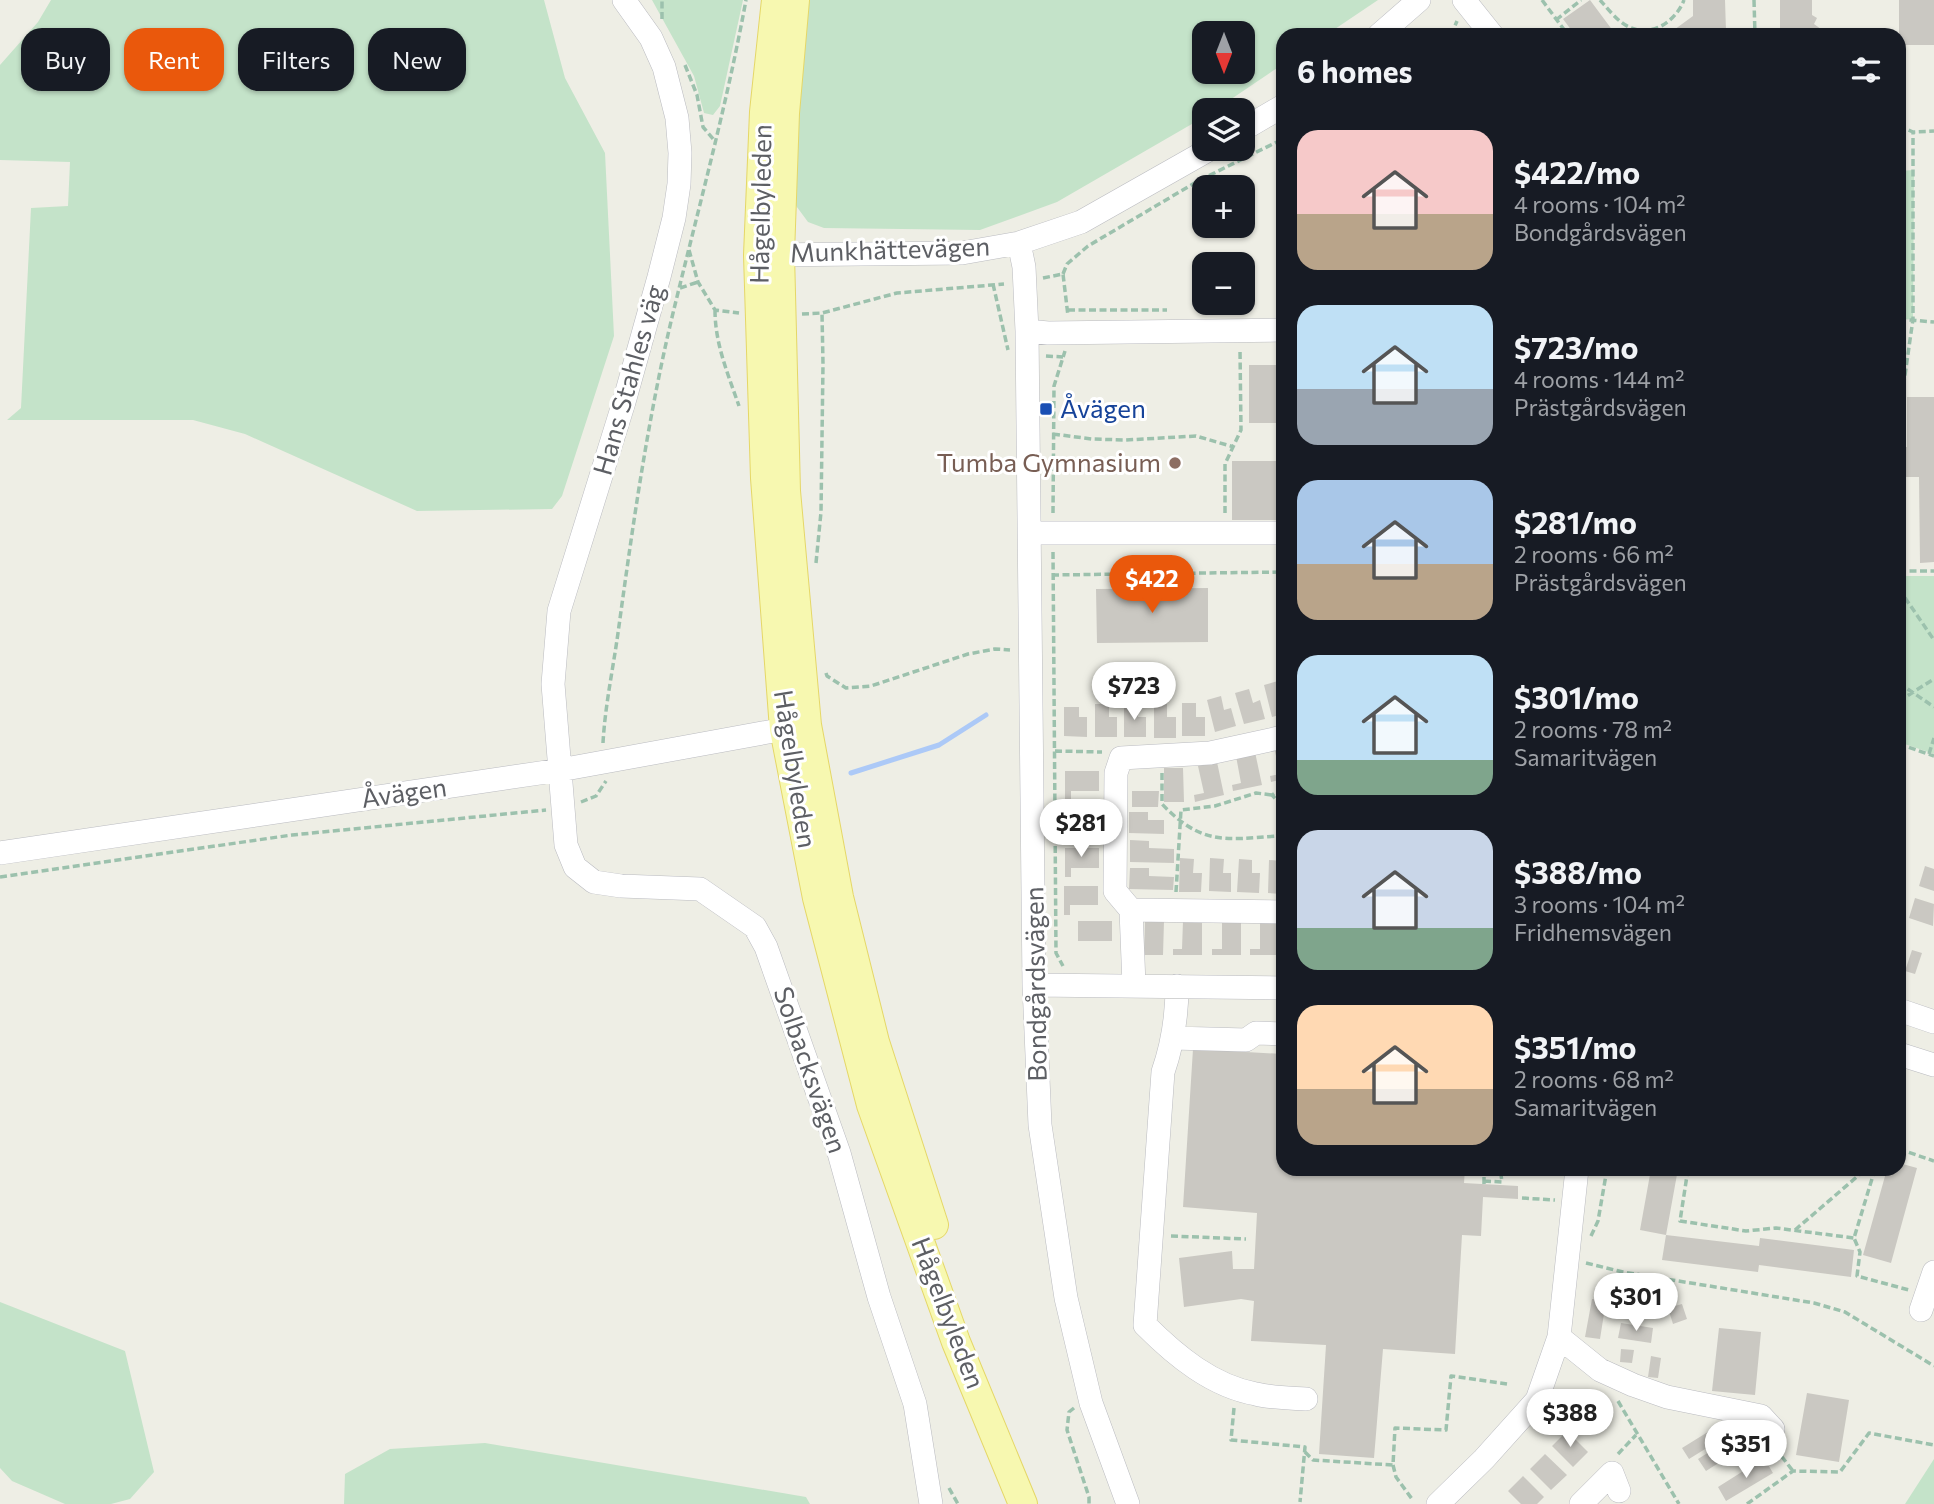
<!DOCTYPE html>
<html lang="en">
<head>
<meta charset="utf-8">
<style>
	:root { --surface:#171b24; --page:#20242c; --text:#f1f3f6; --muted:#9ea1a6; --accent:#ea580c }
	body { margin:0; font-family:Commissioner,sans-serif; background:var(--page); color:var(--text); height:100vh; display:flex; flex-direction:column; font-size:26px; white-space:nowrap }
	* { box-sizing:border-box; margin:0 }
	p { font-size:23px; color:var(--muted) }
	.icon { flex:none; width:38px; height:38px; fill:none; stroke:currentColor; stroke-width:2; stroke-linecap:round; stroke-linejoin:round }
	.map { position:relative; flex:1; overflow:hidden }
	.side { position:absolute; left:1276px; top:28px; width:630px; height:1148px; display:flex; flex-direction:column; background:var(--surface); border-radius:21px; box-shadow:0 2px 5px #0004 }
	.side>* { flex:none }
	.hud { position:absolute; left:21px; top:28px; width:665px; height:63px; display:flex; gap:14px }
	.needle { width:46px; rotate:180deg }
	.buttons { position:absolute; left:1192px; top:21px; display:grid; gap:14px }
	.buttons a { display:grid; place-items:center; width:63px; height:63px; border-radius:14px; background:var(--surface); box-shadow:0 2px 5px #0004; font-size:35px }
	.price { position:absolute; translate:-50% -60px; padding:0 16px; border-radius:24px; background:#fff; color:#222; font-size:23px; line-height:46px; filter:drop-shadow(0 2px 4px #0008) }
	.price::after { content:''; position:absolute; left:50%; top:42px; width:21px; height:16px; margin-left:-10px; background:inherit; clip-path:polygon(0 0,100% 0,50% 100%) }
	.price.on { background:var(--accent); color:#fff }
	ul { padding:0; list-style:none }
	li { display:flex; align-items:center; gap:21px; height:175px; padding:0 21px }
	li span { display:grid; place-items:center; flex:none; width:196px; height:140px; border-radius:21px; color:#555 }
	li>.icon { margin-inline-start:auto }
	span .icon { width:84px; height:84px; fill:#fffc; stroke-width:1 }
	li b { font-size:30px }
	h2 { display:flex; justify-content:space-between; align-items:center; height:84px; padding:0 21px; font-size:30px }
	.chip { padding:0 24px; border-radius:21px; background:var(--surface); box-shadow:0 2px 5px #0004; font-size:24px; line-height:63px }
	.chip.on { background:var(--accent); color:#fff }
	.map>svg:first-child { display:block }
	.green { fill:#c4e3c9; fill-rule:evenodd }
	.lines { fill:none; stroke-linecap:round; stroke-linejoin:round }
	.stream { stroke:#acc9f7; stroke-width:5 }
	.building { fill:#cac8c2 }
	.minor-casing { stroke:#babbc0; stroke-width:24 }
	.major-casing { stroke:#e5d767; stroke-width:30 }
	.path { stroke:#9cc1ad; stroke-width:3.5; stroke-dasharray:7 3.5; stroke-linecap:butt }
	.minor { stroke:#fff; stroke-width:23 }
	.major { stroke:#f7f8b0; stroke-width:28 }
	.transit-dot { fill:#1a4fb4; stroke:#fff; stroke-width:2.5 }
	.education-dot { fill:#8d6e63; stroke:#fff; stroke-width:2.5 }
	.labels { text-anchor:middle; stroke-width:6; stroke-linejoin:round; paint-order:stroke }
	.street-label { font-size:26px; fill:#5d5f64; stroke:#fff }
	.transit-label { font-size:26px; fill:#164399; stroke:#fff; text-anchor:start }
	.education-label { font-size:26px; fill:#785e54; stroke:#fff; text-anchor:end }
</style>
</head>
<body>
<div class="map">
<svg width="1934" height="1504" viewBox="0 0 1934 1504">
	<rect width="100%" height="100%" fill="#eeeee5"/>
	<!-- green -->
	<path class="green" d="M51 0H544L565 78 605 153 614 336 562 496 552 509 417 511 245 434 193 420H7L21 408 31 208 68 206 70 162 0 160V65L38 22Z
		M652 0H743L720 106 713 115 704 113 694 76Z
		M803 0H1378L1326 35H1283V64L1215 110H1204V117L1057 202 980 230 824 228 808 222 794 203ZM1204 33H1242V72H1204Z
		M1914 170 1913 319 1899 320V171Z
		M1899 576H1934V754L1899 742Z
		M0 1302 125 1351 154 1472 130 1499 111 1504H65L12 1481 0 1468Z
		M485 1443 806 1497 810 1504H344L345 1474 390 1449Z
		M1934 1459V1504H1905Z"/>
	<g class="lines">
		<!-- stream -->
		<path class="stream" d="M851 773 939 745 986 715"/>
	</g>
	<!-- building -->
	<path class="building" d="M1590 0 1616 35H1575L1563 19Z
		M1693 0H1725L1726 31 1720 35H1667L1693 16Z
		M1780 0H1812V15L1817 18 1814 24 1829 35H1786L1780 31Z
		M1899 0H1934V45H1899Z
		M1249 365H1283V520H1232V461H1280V423H1249Z
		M1907 397H1934V562L1920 563 1919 477H1902V447H1907Z
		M1208 588V642L1097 643 1096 589Z
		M1278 681 1283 694V714L1272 717 1264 685Z
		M1249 689 1253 703 1260 700 1265 719 1244 724 1235 693Z
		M1221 696 1224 710 1231 708 1236 726 1215 732 1207 700Z
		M1182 703H1196V717H1205V736H1182Z
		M1095 704H1109V717H1117V737H1095Z
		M1124 704H1138V717H1146V737H1124Z
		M1154 704H1167V717H1176V738H1154Z
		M1064 707H1079V717H1087V737L1064 736Z
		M1283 745V779L1271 782 1270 776 1280 774 1274 747Z
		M1255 752 1262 785 1233 791 1232 785 1241 783 1236 756Z
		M1217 762 1224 795 1195 802 1194 795 1204 793 1198 766Z
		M1164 768H1183L1184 802H1164Z
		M1065 771H1099V791H1071V801L1065 800Z
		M1132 791H1159L1158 807H1132Z
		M1065 810H1099V830L1071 829V839H1065Z
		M1129 812H1148V820H1164V834L1129 833Z
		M1130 840 1149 841V848L1174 849V863L1130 862Z
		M1065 848H1099V868H1071V877H1065Z
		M1180 858 1194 859 1193 873H1202L1201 892H1179Z
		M1210 858 1224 859 1223 873H1231V892L1209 891Z
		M1239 859 1252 860V873H1260L1259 893 1237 892Z
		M1269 860 1283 861V894L1268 893Z
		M1925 866 1934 869V891L1919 886Z
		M1130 868H1149V876L1174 877 1173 890 1129 889Z
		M1064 886H1098V905H1070V915H1064Z
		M1915 898 1934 904 1933 926 1909 918Z
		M1078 921H1112V941H1078Z
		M1145 921H1164L1163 955H1144Z
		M1183 921H1202V955H1173V949H1182Z
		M1222 921 1241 922V955H1212V949H1222Z
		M1260 922H1280V955H1250V949H1260Z
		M1912 950 1922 953 1915 974 1905 971Z
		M1899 958 1904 959 1899 975Z
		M1193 1049 1283 1054V1169H1465L1464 1183 1518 1186V1199L1483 1197 1481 1236 1462 1235 1455 1354 1383 1349 1374 1458 1319 1454 1326 1345 1251 1341 1254 1301 1241 1299 1184 1307 1179 1258 1232 1251 1233 1269H1254L1257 1213 1183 1207Z
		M1899 1163 1917 1168 1891 1263 1863 1255 1887 1169H1899Z
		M1651 1169H1678L1666 1235 1759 1246 1760 1238 1854 1250 1851 1277 1759 1265 1758 1272 1662 1260 1666 1235 1640 1230Z
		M1626 1290 1656 1295 1654 1308 1624 1304Z
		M1592 1299 1606 1301 1600 1339 1585 1337Z
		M1682 1304 1687 1319 1673 1324 1668 1308Z
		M1621 1323 1653 1328 1651 1343 1618 1338Z
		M1719 1328 1761 1332 1755 1395 1712 1391Z
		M1621 1349 1634 1350 1632 1363 1620 1362Z
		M1651 1356 1661 1358 1658 1378 1648 1377Z
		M1807 1393 1849 1400 1839 1462 1796 1455Z
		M1724 1422 1731 1433 1689 1459 1682 1448Z
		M1749 1427 1756 1439 1706 1471 1698 1459Z
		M1567 1431 1588 1452 1573 1467 1552 1446Z
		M1545 1454 1567 1475 1551 1490 1530 1469Z
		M1764 1458 1773 1473 1726 1501 1718 1487Z
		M1523 1476 1544 1497 1537 1504H1521L1508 1491Z"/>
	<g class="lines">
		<!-- minor casing -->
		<g class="minor-casing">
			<path id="minor" d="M624 0 651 38 664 67 677 118 680 153 679 184 674 218 659 277 624 402 559 611 553 684 566 845 575 867 594 882 621 886 700 889 755 927 766 947 839 1153 879 1297 915 1404 931 1504
				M1464 0 1492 35
				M1379 35 1419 0
				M1242 130 1283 106
				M1019 243 1024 267 1027 331 1034 985 1040 1125 1066 1298 1091 1403 1128 1504
				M764 255 962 253 1019 243 1081 222 1210 149
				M1027 331 1048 333 1283 330
				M1031 533H1283
				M0 853 560 770 801 726
				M1131 910 1283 912
				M1034 985 1283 988
				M1134 985 1131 910 1115 891 1116 773 1121 758 1210 753 1283 737
				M1177 986C1177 1017 1173 1043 1163 1072L1145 1325C1176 1356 1212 1386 1256 1394 1272 1398 1289 1398 1306 1399
				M1899 1010 1934 1022
				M1173 1038 1246 1040 1256 1033 1283 1034
				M1899 1054 1934 1065
				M1577 1169 1559 1337 1600 1370 1633 1385 1667 1397 1761 1416 1773 1429
				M1921 1310 1934 1272
				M1438 1504 1484 1459 1537 1400 1559 1337
				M1581 1504 1612 1473 1619 1491"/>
		</g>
		<!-- major casing -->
		<g class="major-casing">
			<path id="major" d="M776 0 764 112 758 255 765 478 784 729 817 898 871 1105 956 1342 1023 1504
				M795 0 785 113 780 254 786 491 807 725 839 897 875 1042 934 1225"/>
		</g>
		<!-- path -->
		<path class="path" d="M1542 0 1568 35
			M1600 0C1608 9 1618 22 1629 27 1652 38 1676 21 1684 0
			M1754 0 1755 35
			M662 19V0
			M1556 20 1581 0
			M1451 35 1457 21
			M685 65 697 95 703 127 714 140
			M1899 126 1913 132 1934 131
			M689 250 698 282 715 310 739 313
			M1063 274 1067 264 1088 246 1198 181 1283 139
			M1043 278 1063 274 1068 316
			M993 284 1008 350
			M680 288 698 282
			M715 310C715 344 728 374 739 406
			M1068 310H1167
			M802 314 822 313 897 293 1004 284
			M1899 319 1934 322
			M1046 356 1063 357
			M1899 417 1913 319V132
			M1053 434 1092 439 1126 440 1196 436 1234 447
			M1053 513 1054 386 1065 351
			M1225 513V464L1241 430 1240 350
			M1053 552 1056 953 1063 966
			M816 563 821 512 823 364 822 313
			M1899 571H1934
			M1052 575 1283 572
			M1899 589 1934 640
			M826 673 827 676 846 688 871 686 968 654 995 649 1010 650
			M1899 683 1934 707
			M1899 701 1934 679
			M603 743C605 706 613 669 618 633 633 524 648 416 674 309 699 206 727 104 746 0
			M1899 744 1934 756
			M1055 751 1102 752
			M1929 754 1934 738
			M1162 773V804C1201 845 1225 840 1277 836L1283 823
			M1283 788 1272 795 1283 807
			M581 802 596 796 606 781
			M0 877 292 835 546 810
			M1176 892 1181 810 1215 806 1256 793 1272 795
			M1899 1149 1934 1161
			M1688 1169 1680 1221 1746 1231 1776 1228 1854 1238
			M1875 1169 1854 1238 1860 1252 1857 1276 1909 1290
			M1484 1181 1502 1182 1501 1175
			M1484 1184V1169
			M1522 1198 1555 1200
			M1795 1230 1866 1169
			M1171 1236 1246 1239
			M1591 1236 1598 1221 1607 1169
			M1586 1263 1623 1272 1814 1303 1845 1312 1934 1366
			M1618 1401 1679 1504
			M1074 1408 1069 1412 1067 1430 1089 1497V1504
			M1234 1408 1231 1440 1305 1447 1300 1502
			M1775 1448 1793 1471
			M1305 1452 1313 1460 1393 1465 1395 1428 1446 1430 1451 1376 1507 1384
			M1618 1454 1636 1435
			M1393 1465 1396 1477 1412 1499
			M949 1488 958 1504
			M1747 1504 1793 1471 1840 1472 1869 1433 1934 1445"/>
		<!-- minor -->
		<use href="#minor" class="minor"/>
		<!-- major -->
		<use href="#major" class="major"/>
	</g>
	<!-- markers -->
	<rect class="transit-dot" x="1039" y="402" width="14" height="14" rx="3.5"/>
	<circle class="education-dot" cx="1175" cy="463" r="7"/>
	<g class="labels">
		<!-- street labels -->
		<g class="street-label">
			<text transform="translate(761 204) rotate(-89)" y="9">Hågelbyleden</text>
			<text transform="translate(890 250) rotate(-2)" y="9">Munkhättevägen</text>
			<text transform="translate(629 380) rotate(-74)" y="9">Hans Stahles väg</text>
			<text transform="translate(795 769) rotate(81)" y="9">Hågelbyleden</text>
			<text transform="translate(404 793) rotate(-8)" y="9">Åvägen</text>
			<text transform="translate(1036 984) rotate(-91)" y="9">Bondgårdsvägen</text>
			<text transform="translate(810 1070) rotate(71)" y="9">Solbacksvägen</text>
			<text transform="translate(948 1313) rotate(69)" y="9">Hågelbyleden</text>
		</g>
		<!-- transit labels -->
		<g class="transit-label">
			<text x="1060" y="418">Åvägen</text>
		</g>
		<!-- education labels -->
		<g class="education-label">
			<text x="1161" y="472">Tumba Gymnasium</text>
		</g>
	</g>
</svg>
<div class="buttons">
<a><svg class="needle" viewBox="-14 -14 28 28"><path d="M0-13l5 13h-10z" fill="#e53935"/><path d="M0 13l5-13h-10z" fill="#9ea1a6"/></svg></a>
<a><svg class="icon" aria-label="layers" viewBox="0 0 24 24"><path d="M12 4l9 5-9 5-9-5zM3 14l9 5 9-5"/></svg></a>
<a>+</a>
<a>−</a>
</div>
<b class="price on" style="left:1152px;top:615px">$422</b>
<b class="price" style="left:1134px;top:722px">$723</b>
<b class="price" style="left:1081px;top:859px">$281</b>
<b class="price" style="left:1636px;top:1333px">$301</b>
<b class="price" style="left:1570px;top:1449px">$388</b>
<b class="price" style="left:1746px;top:1480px">$351</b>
<div class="hud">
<a class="chip">Buy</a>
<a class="chip on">Rent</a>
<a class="chip">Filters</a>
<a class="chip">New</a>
</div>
<section class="side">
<h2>6 homes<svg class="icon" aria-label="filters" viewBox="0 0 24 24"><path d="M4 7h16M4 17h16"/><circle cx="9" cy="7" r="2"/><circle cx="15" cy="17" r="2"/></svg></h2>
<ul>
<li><span style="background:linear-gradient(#f6c9c9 60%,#b9a48a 0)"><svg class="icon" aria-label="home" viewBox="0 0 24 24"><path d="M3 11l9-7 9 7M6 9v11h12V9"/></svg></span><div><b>$422/mo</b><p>4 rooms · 104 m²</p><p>Bondgårdsvägen</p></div></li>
<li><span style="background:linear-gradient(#bfe0f5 60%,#9aa5b1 0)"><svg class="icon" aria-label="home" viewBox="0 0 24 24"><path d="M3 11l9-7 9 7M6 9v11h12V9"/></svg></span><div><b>$723/mo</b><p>4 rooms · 144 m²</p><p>Prästgårdsvägen</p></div></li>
<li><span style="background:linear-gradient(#a9c7e8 60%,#b9a48a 0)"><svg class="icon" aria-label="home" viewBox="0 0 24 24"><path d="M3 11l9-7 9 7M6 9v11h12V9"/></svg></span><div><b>$281/mo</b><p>2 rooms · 66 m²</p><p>Prästgårdsvägen</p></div></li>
<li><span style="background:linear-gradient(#bfe0f5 75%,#7fa58c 0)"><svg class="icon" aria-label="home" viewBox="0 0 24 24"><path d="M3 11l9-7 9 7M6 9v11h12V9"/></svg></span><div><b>$301/mo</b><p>2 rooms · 78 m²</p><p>Samaritvägen</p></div></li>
<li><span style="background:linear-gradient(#c9d6e8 70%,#7fa58c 0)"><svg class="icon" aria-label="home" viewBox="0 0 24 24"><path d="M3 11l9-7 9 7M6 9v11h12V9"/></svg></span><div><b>$388/mo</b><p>3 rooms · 104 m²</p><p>Fridhemsvägen</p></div></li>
<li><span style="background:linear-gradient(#ffd9b3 60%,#b9a48a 0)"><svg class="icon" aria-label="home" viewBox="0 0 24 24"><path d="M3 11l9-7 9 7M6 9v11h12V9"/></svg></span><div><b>$351/mo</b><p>2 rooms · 68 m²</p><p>Samaritvägen</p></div></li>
</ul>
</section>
</div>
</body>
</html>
